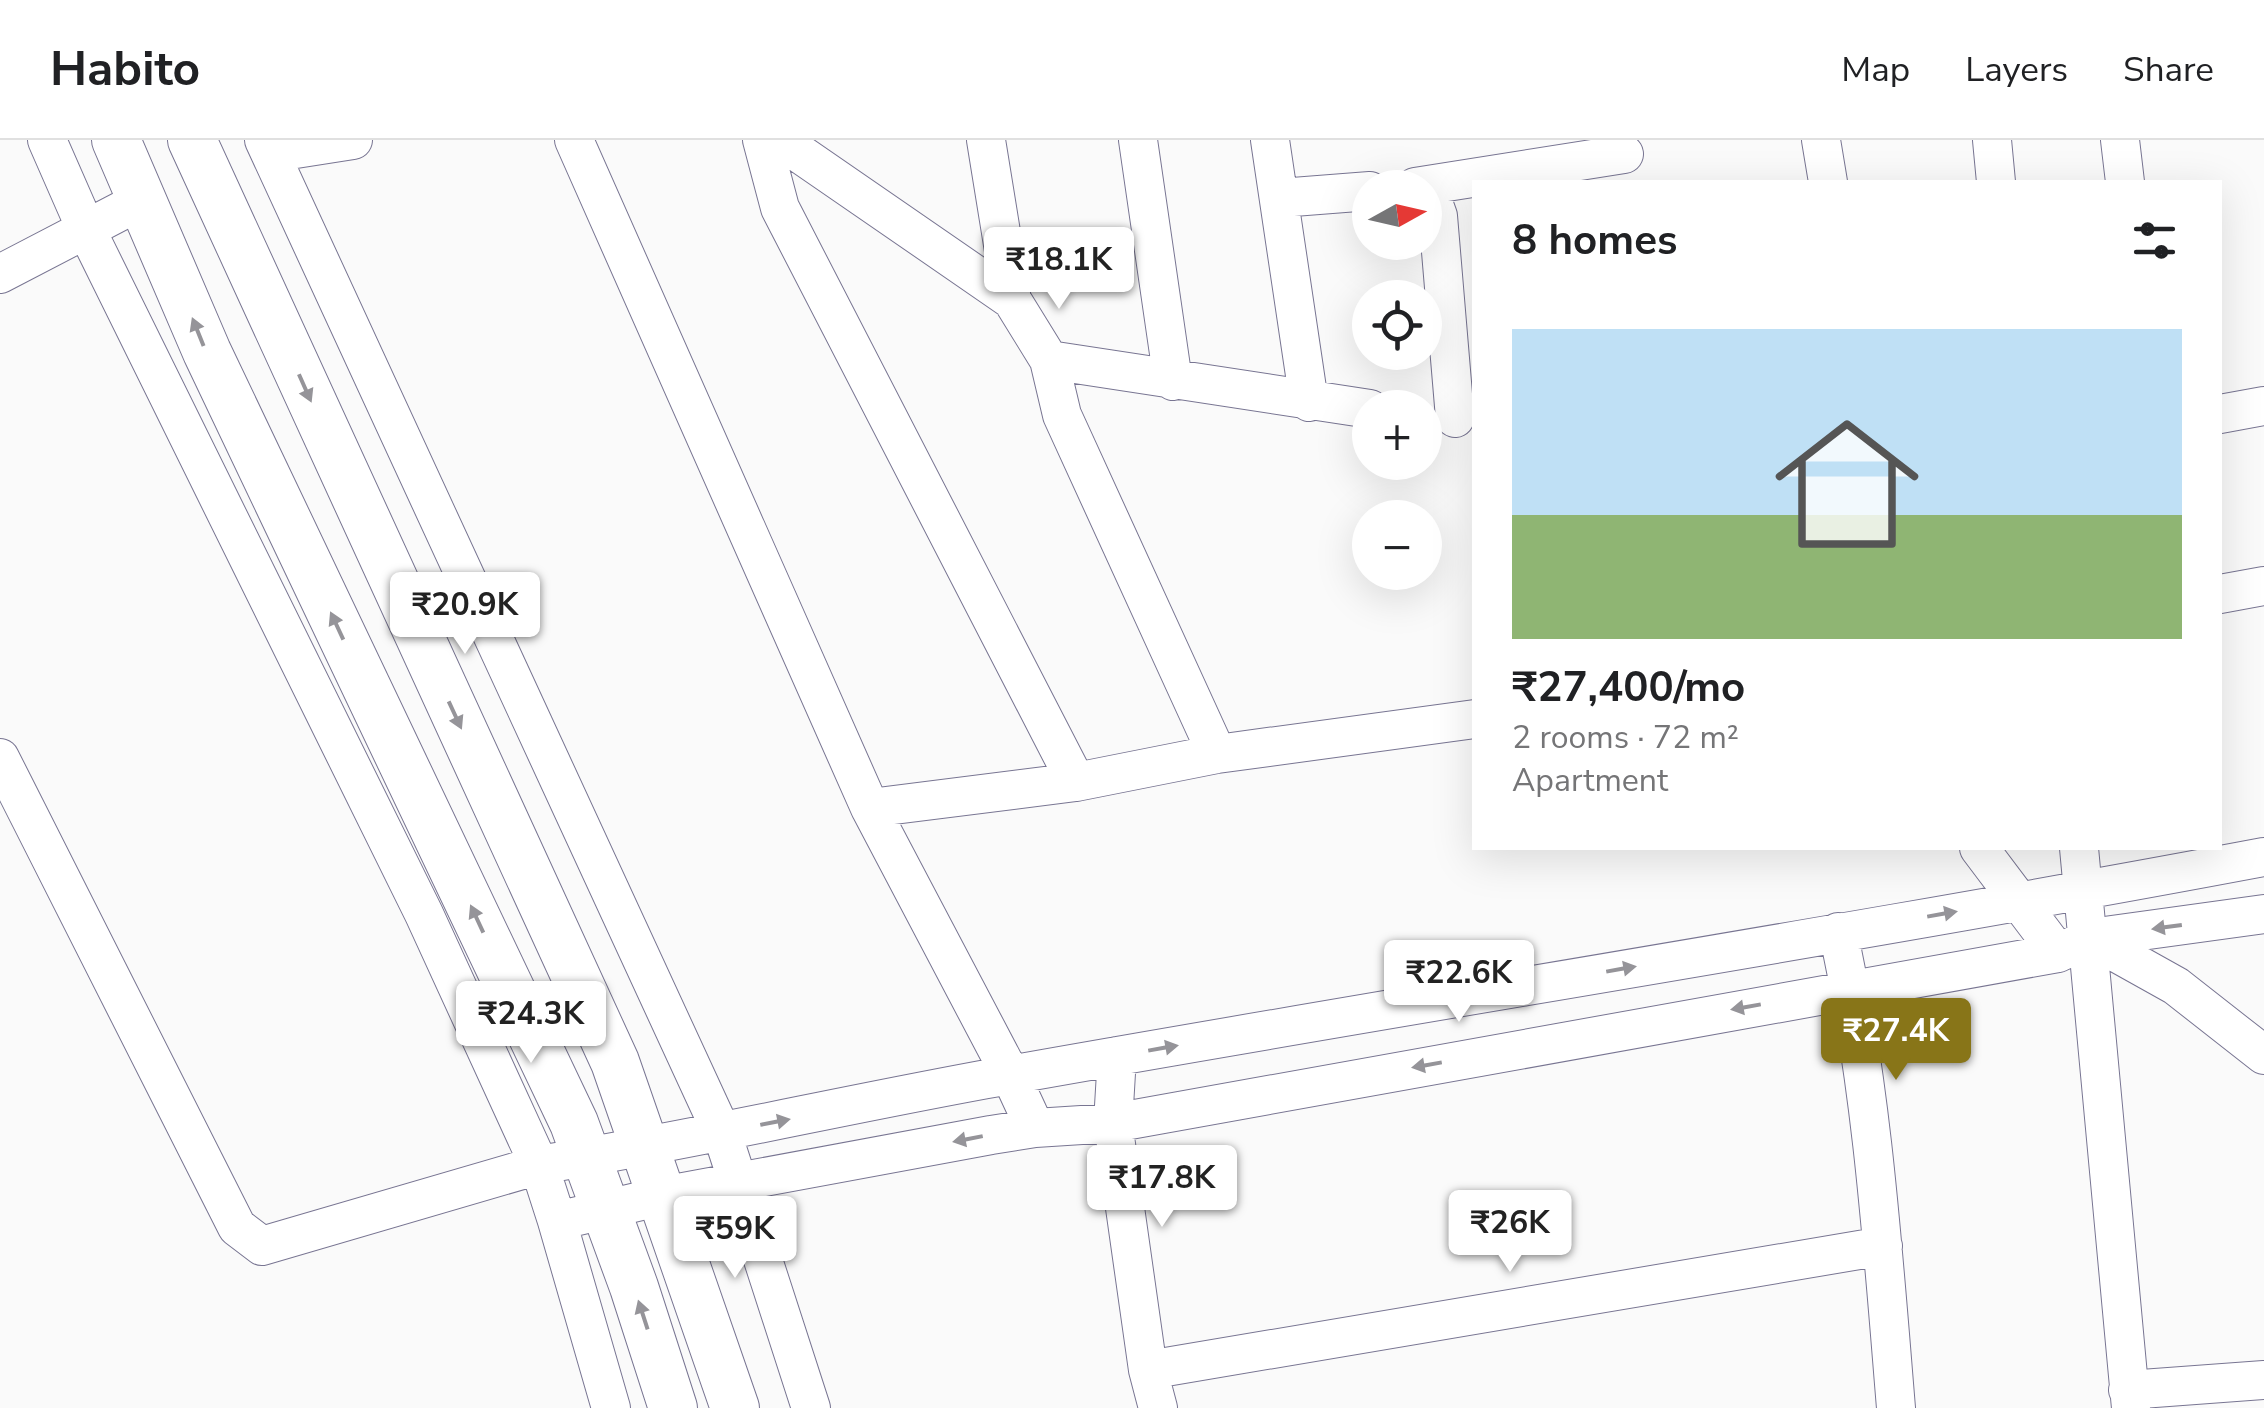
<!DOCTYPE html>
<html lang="en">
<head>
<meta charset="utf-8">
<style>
	:root { --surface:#fff; --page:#f2f2f2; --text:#202124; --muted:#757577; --line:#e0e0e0; --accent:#887518 }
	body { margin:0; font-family:"Nunito Sans",sans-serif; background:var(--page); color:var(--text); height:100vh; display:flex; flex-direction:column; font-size:38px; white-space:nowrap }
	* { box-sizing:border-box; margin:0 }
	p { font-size:32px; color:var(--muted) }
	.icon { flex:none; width:55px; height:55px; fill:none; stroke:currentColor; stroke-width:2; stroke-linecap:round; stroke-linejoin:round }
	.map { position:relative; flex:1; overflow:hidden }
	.details { position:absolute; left:1472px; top:40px; width:750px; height:670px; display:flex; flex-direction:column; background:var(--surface); border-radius:0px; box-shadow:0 10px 40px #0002 }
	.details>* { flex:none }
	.needle { width:65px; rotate:82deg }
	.buttons { position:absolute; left:1352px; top:30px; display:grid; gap:20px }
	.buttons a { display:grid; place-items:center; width:90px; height:90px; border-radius:50%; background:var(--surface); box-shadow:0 10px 40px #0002; font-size:50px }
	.price { position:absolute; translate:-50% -85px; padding:0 22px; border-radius:10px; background:#fff; color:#222; font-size:32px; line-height:65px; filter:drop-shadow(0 2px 5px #0008) }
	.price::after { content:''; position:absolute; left:50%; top:60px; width:30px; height:22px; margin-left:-15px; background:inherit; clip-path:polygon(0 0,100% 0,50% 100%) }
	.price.on { background:var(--accent); color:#fff }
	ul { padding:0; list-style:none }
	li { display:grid; align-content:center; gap:20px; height:530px; padding:0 40px }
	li+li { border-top:2px solid var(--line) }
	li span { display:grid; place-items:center; height:310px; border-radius:0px; color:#555 }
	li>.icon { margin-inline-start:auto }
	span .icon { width:180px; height:180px; fill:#fffc; stroke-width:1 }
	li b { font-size:42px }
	h2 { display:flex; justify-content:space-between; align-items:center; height:120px; padding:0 40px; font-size:42px }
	header { display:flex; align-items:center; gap:60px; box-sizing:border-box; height:140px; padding:0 50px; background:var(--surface); border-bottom:2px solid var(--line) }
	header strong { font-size:48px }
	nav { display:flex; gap:55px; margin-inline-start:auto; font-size:35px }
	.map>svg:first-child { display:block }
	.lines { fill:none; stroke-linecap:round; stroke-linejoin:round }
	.minor-casing { stroke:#787592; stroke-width:40 }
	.tertiary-casing { stroke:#787592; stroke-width:50 }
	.minor { stroke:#fff; stroke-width:38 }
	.tertiary { stroke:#fff; stroke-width:48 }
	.oneway { fill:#959499 }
</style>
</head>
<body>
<header>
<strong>Habito</strong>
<nav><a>Map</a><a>Layers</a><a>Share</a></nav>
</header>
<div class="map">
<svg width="2264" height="1268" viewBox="0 0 2264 1268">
	<rect width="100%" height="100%" fill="#fafafa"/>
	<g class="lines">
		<!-- minor casing -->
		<g class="minor-casing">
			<path id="minor" d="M264 0 722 993 811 1268
				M574 0 870 668 1010 934 1035 988
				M762 0 780 68 1076 642
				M780 0 1012 160
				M986 0 1012 160 1049 220 1062 275 1217 614
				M1138 0 1173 241
				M1270 0 1309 262
				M1821 0 1828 42
				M1992 0 1996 42
				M2120 0 2125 42
				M270 13 353 0
				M1415 47 1624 14
				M1425 54 1432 59 1438 76 1455 278
				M1280 58 1370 51
				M0 134 144 59
				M1049 220 1370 269
				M2220 274 2264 266
				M2220 454 2264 446
				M0 618 237 1087 262 1106 539 1025 424 774 86 89 47 0
				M870 668 1076 642 1217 614 1475 579
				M1979 708 2058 813
				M2079 708 2131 1268
				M2264 717C1849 795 1431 860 1015 934 856 962 699 999 539 1025L557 1081 662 1056 991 995 1035 988 1113 983 2058 813 2090 798 2264 774
				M1838 792C1872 945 1883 1111 1896 1268
				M2090 798 2176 846 2264 915
				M1117 916 1113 983 1148 1230 1158 1268
				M557 1081 611 1268
				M1148 1230 1883 1106
				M2128 1250 2264 1240"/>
		</g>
		<!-- tertiary casing -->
		<g class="tertiary-casing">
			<path id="tertiary" d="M116 0 207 212 574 983 634 1147 673 1268
				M192 0 615 922 735 1268"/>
		</g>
		<!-- minor -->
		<use href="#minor" class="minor"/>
		<!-- tertiary -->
		<use href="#tertiary" class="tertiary"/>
	</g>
	<!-- one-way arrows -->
	<defs><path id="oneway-solid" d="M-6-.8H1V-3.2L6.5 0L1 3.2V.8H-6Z" transform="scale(2.5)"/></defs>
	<g class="oneway">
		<use href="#oneway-solid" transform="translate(198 192) rotate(-112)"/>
		<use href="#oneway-solid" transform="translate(305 248) rotate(66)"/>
		<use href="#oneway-solid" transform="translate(337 486) rotate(-115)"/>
		<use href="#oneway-solid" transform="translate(455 575) rotate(65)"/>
		<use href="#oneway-solid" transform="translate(1942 774) rotate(-10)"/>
		<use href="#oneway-solid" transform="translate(477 779) rotate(-115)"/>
		<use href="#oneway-solid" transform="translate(2167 787) rotate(172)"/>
		<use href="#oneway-solid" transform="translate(1621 829) rotate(-10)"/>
		<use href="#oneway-solid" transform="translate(1746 867) rotate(170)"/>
		<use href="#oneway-solid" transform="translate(1163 908) rotate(-10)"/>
		<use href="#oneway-solid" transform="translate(1427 925) rotate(170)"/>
		<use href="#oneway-solid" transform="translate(775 982) rotate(-11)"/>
		<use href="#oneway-solid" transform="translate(968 999) rotate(169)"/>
		<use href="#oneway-solid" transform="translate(643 1175) rotate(-108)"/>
	</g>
</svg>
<div class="buttons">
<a><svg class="needle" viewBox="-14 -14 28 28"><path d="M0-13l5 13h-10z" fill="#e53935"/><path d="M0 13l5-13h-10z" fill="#757577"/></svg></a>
<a><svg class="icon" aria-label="locate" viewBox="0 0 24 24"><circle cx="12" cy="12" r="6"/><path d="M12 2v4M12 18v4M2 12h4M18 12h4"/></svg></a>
<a>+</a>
<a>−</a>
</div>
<b class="price" style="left:1059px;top:172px">₹18.1K</b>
<b class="price" style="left:465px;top:517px">₹20.9K</b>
<b class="price" style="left:1459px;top:885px">₹22.6K</b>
<b class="price" style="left:531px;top:926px">₹24.3K</b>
<b class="price on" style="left:1896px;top:943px">₹27.4K</b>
<b class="price" style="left:1162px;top:1090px">₹17.8K</b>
<b class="price" style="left:1510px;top:1135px">₹26K</b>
<b class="price" style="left:735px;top:1141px">₹59K</b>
<section class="details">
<h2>8 homes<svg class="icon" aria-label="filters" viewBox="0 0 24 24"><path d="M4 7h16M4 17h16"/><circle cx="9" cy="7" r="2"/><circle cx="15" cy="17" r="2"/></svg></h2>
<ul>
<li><span style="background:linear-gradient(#bfe0f5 60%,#8fb573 0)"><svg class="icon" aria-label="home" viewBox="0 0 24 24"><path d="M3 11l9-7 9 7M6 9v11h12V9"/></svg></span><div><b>₹27,400/mo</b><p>2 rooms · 72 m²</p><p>Apartment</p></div></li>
</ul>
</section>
</div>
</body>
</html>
